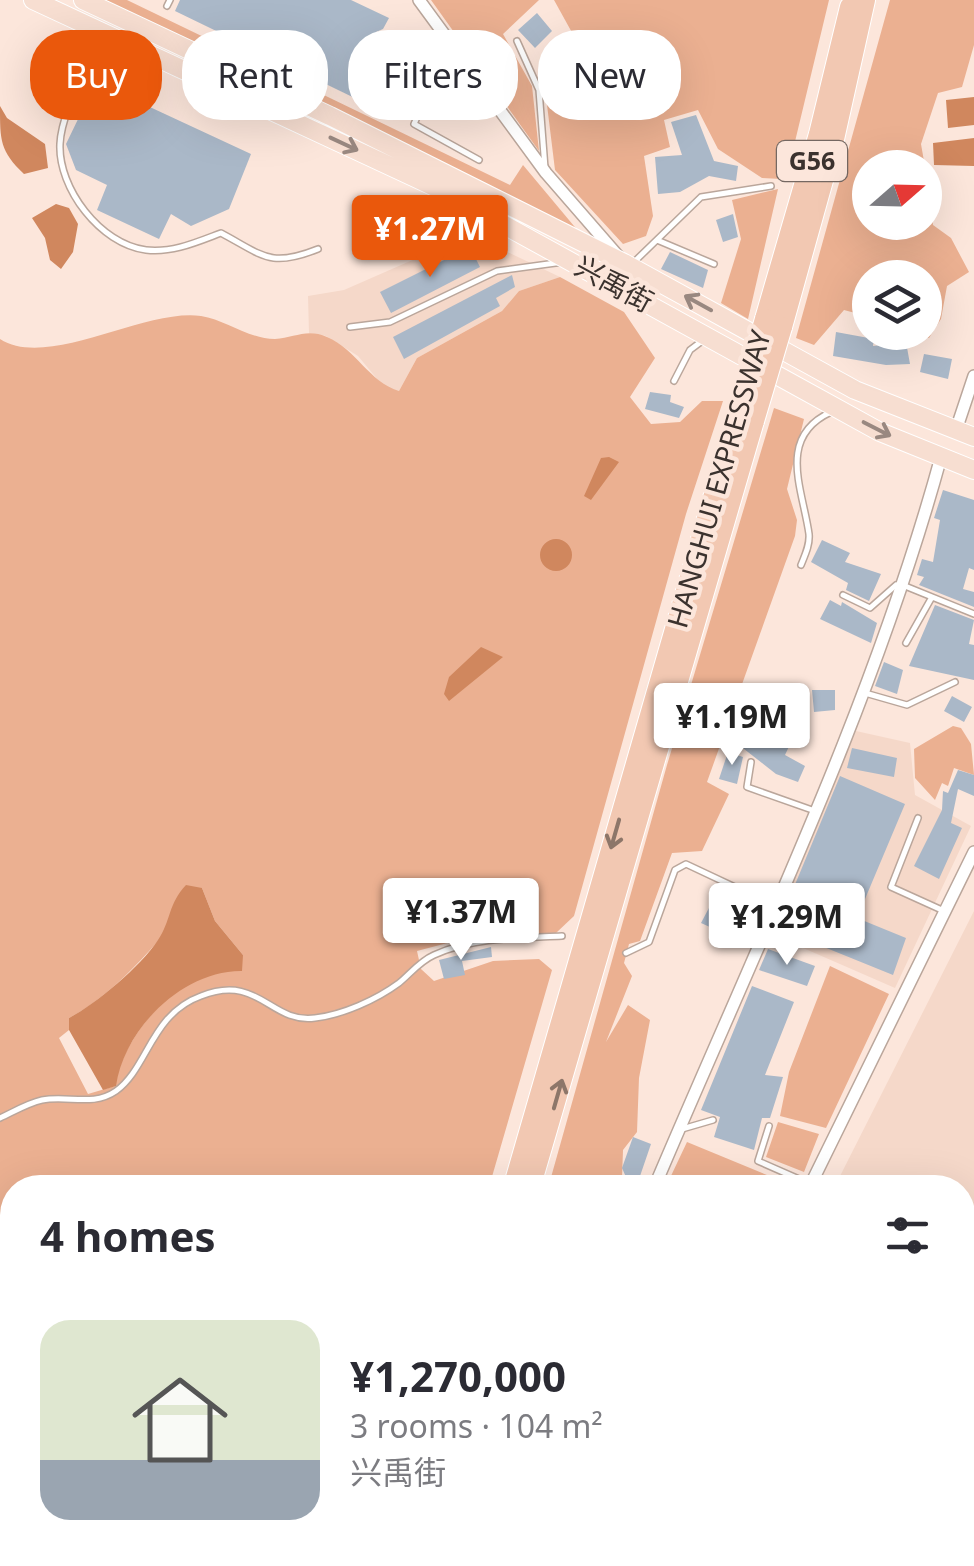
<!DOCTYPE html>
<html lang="en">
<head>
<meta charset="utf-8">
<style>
	:root { --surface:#fff; --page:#f2f2f3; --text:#2b2b33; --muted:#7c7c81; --line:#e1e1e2; --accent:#ea580c }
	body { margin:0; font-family:"Noto Sans","Noto Sans SC",sans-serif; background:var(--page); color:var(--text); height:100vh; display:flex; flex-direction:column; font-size:38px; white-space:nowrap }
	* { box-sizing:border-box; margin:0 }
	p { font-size:32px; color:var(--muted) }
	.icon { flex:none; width:55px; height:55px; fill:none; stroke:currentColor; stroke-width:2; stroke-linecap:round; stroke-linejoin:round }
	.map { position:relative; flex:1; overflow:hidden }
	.sheet { position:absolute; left:0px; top:1175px; width:975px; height:392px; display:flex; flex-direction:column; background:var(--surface); border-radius:40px 40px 0 0; box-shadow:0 10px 40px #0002 }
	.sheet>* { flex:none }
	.top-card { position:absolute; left:30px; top:30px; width:915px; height:90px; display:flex; gap:20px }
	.needle { width:65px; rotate:70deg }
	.controls { position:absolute; left:852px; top:150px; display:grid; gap:20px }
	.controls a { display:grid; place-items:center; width:90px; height:90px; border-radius:50%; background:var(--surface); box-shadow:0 10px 40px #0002; font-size:50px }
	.price { position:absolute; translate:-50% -85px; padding:0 22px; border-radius:10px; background:#fff; color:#222; font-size:32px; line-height:65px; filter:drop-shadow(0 2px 5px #0008) }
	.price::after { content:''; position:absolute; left:50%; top:60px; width:30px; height:22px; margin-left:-15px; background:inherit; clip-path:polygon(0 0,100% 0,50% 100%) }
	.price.on { background:var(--accent); color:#fff }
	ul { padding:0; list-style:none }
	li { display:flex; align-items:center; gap:30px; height:250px; padding:0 40px }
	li+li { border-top:2px solid var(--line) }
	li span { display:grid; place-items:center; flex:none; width:280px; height:200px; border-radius:30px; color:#555 }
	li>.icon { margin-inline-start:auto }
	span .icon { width:120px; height:120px; fill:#fffc; stroke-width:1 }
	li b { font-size:42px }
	h2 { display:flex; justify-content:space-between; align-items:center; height:120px; padding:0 40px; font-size:42px }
	.pill { padding:0 35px; border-radius:40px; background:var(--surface); box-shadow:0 10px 40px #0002; font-size:35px; line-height:90px }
	.pill.on { background:var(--accent); color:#fff }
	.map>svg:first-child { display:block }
	.built { fill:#f5d8c9 }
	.green { fill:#ebb091; fill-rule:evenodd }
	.water { fill:#d0875e }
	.building { fill:#aab8c8 }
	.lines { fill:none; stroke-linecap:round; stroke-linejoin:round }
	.service-casing { stroke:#baa69b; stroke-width:8 }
	.minor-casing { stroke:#baa69b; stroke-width:14 }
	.primary-casing { stroke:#fff; stroke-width:20 }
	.motorway-casing { stroke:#fff; stroke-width:22 }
	.service { stroke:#fff; stroke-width:5 }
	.minor { stroke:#fff; stroke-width:11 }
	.primary { stroke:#f7ded1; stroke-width:18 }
	.motorway { stroke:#f2c8b2; stroke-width:20 }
	.motorway-bridge-casing { stroke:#fff; stroke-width:22; stroke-linecap:butt }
	.motorway-bridge { stroke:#f2c8b2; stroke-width:20 }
	.oneway { stroke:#998880 }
	.oneway2 { stroke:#8d7669 }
	.labels { text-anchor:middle; stroke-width:9; stroke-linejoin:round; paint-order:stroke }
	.shield { fill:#fce6db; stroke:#756862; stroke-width:2.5 }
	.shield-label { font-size:25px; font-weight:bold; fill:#3b322e }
	.street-label { font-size:28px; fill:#3b322e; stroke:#fce6db }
</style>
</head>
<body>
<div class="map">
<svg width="974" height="1566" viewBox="0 0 974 1566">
	<rect width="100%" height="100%" fill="#fce6db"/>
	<!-- built -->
	<path class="built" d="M465 237H476L560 277 519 291 502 311 417 358 399 391 383 386 358 356 326 336 309 333 308 296 344 290Z
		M856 731 910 743 915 795 971 826 895 988 771 934Z
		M974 911V1256L963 1255 962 1188H834Z"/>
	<!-- green -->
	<path class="green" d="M102 0H127L510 185 523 165 579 232Z
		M431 0H539L503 34 532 86 539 151Z
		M554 0H829L792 154 781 179 762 178 718 149 698 110 664 120 670 147 644 156 653 216 646 236 623 244 555 170 542 64 575 38Z
		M890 0H974V45L962 87 938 93 921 144 925 167 870 168V222H925V170L933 225 951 238 969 272 947 286 941 319 929 338 901 333 925 332V278H870V317L844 310 814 345 796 338Z
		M778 189 748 319 721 303 741 239 732 200Z
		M560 277 624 312 655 358 630 397 651 424 680 422 702 401H723L686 514 574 916 556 933 510 934 484 926 455 941 417 951 421 969 434 981 493 961 539 959 552 970 489 1187 12 1188V1543L0 1546V339C48 370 144 308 201 316 226 320 249 339 275 339 294 338 307 328 327 337 356 349 369 382 399 391L417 358 502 311 519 291ZM202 888 215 921 243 955C227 965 209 971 193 980 156 1001 121 1046 115 1086L88 1094 59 1038 69 1030V1018C122 990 164 934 202 888Z
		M774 408 804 419 787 489 797 520 795 536 707 782 729 794 702 851 672 853 640 941 629 944 624 963 632 976 606 1042 628 1005 650 1020 639 1078 637 1132 623 1150 622 1178 633 1187 548 1188 667 765Z
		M953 726 961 728 971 744 974 775 954 768 948 786 942 783 935 800 915 778 914 749Z
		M830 966 889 994 826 1128 780 1116 789 1072Z
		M778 1122 819 1134 804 1172 766 1157Z
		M687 1142 796 1187H686L670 1178Z
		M972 1360 974 1566H797L803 1555H962L963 1367Z
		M56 1555H401L399 1566H38Z"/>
	<!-- water -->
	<path class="water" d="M974 97V125L948 128 946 100Z
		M0 106 7 118 45 144 48 168 24 174C0 151 0 141 0 106Z
		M974 138V166L934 165 933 143Z
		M56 204 69 208 78 224 73 252 61 269 50 260 45 238 32 218Z
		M609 457 619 462 591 500 584 496 601 458Z
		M540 555a16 16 0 1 1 32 0a16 16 0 1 1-32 0Z
		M481 647 503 657 449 701 444 694 449 677Z
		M186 885 202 888 215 921 243 955 242 971C183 970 124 1029 116 1086L103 1090 69 1030V1018C96 1004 141 966 158 940 171 921 168 904 186 885Z
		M12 1543V1555H56L38 1566H0V1546Z"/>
	<!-- building -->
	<path class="building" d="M180 0H351L389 18 383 29 376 32 377 43 426 66 400 120 175 11Z
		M537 13 552 31 535 48 518 30Z
		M96 82 251 154 229 209 191 226 171 214 159 239 97 210 107 185 76 170 66 144Z
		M696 115 714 161 738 166 736 181 709 176 680 192 658 194 655 157 682 155 671 122Z
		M733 214 738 237 723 242 716 220Z
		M470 247 480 267 391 313 380 292Z
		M670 252 708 270 703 288 661 269Z
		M512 275 515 287 496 298 500 306 404 359 393 337Z
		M836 332 874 339 873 346 906 342 910 364 886 365 833 356Z
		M924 354 952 359 948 379 920 372Z
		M650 392 671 395 670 402 684 407 679 418 645 409Z
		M943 490 974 500V570L969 568 963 589 974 592V607L919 585 924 577 917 575 922 559 933 562 940 520 934 518Z
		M822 540 850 553 845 562 881 574 869 601 846 590 848 583 811 562Z
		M830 600 841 606 842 602 877 623 871 643 820 619Z
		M935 605 974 620 969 644 974 645V680L909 666Z
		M884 662 903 670 897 694 875 686Z
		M812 690H835V710L814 712Z
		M952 696 972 707 964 722 944 711Z
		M781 712 801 721 785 755 805 766 798 782 776 774 739 745 746 722 772 735Z
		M852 748 897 758 894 777 847 768Z
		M728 752 743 757 737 784 719 779Z
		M958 770 974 775V796L958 789 951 823 962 828 939 879 914 866 942 810 943 791 948 793Z
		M840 776 905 804 857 918 906 938 893 975 777 928Z
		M719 889 732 896 712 928 701 923Z
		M491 947 492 957 462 961 465 975 444 979 439 960Z
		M768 949 815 966 807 986 759 970Z
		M752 986 794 1002 765 1075 783 1077 770 1118H762L754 1150 714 1137 720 1117 701 1110Z
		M633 1137 651 1144 639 1179 629 1184 622 1168Z"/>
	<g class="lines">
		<!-- service casing -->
		<g class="service-casing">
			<path id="service" d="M167 6 170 0
				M99 34C88 63 61 114 60 144 58 188 100 244 146 250 173 253 197 242 221 233 264 256 270 268 318 249
				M381 35 441 63 461 64
				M517 41 539 90 545 168
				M441 63 414 124 479 160
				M657 240 714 264
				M632 264 701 197 771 186
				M350 327 390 322 497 271 563 262
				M674 381 690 350 702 341
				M801 565C805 555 810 545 809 534 803 490 776 437 831 412
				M905 586 974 614
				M843 595 870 608 896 585
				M906 643 932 597
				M865 693 907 705 955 682
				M751 762 747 787 815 811
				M918 818 891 887 944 911
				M626 953 649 942 675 870 686 864 773 905
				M0 1118C13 1112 28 1103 42 1100 68 1095 93 1107 116 1091 148 1068 151 1014 201 996 259 973 270 1024 315 1018 342 1015 376 1000 399 983 410 974 420 961 434 955 474 937 520 938 562 936
				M769 1126 758 1161 808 1183
				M682 1129 713 1120
				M618 1566 621 1555"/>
		</g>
		<!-- minor casing -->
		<g class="minor-casing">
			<path id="minor" d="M419 0 546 173 619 257
				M956 430 974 376
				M654 1188C756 947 872 709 941 457
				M809 1188 974 852
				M688 1566 690 1555"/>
		</g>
		<!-- primary casing -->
		<g class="primary-casing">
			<path id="primary" d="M33 0 437 188 880 432 974 470
				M83 0 330 116 624 263 855 390 974 437"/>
		</g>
		<!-- motorway casing -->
		<g class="motorway-casing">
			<path id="motorway" d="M765 319 819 134 850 7
				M782 327 832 148 865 0
				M513 1188 740 405
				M530 1188 754 421
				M414 1566 415 1555"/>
		</g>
		<!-- service -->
		<use href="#service" class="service"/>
		<!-- minor -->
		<use href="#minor" class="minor"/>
		<!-- primary -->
		<use href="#primary" class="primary"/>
		<!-- motorway -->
		<use href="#motorway" class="motorway"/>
		<!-- motorway-bridge casing -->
		<g class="motorway-bridge-casing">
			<path id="motorway-bridge" d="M740 405 765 319
				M754 421 782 327"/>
		</g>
		<!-- motorway-bridge -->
		<use href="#motorway-bridge" class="motorway-bridge"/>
	</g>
	<!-- one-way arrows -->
	<defs><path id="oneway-shaft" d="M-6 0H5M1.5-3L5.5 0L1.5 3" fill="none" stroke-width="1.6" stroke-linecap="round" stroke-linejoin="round" transform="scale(2.5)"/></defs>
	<g class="oneway">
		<use href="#oneway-shaft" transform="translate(344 144) rotate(25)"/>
		<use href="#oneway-shaft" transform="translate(698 303) rotate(-151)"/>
		<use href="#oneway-shaft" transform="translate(877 429) rotate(27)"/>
	</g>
	<g class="oneway2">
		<use href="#oneway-shaft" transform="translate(615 834) rotate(106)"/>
		<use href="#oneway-shaft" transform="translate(558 1094) rotate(-74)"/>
	</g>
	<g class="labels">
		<!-- shield labels -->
		<rect class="shield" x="777" y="141" width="70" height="40" rx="8"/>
		<g class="shield-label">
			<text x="812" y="170">G56</text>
		</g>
		<!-- street labels -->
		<g class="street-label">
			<text transform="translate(614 284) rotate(29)" y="10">兴禹街</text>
			<text transform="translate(719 479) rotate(-74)" y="10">HANGHUI EXPRESSWAY</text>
		</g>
	</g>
</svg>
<div class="controls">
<a><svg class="needle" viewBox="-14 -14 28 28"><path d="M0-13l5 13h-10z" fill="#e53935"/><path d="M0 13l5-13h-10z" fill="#7c7c81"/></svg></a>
<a><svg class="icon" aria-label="layers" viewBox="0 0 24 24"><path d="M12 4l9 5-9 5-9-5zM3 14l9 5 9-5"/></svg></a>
</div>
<b class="price on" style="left:430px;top:280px">¥1.27M</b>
<b class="price" style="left:732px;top:768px">¥1.19M</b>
<b class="price" style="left:461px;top:963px">¥1.37M</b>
<b class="price" style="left:787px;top:968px">¥1.29M</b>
<div class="top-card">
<a class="pill on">Buy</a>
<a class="pill">Rent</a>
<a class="pill">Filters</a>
<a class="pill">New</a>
</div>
<section class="sheet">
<h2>4 homes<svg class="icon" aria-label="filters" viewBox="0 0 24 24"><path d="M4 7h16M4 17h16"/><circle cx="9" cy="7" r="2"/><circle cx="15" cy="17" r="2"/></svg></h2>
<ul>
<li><span style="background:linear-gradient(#dfe7d0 70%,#9aa5b1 0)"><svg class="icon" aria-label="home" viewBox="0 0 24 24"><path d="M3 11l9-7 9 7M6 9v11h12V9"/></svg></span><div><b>¥1,270,000</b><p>3 rooms · 104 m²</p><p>兴禹街</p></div></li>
</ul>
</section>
</div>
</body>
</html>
